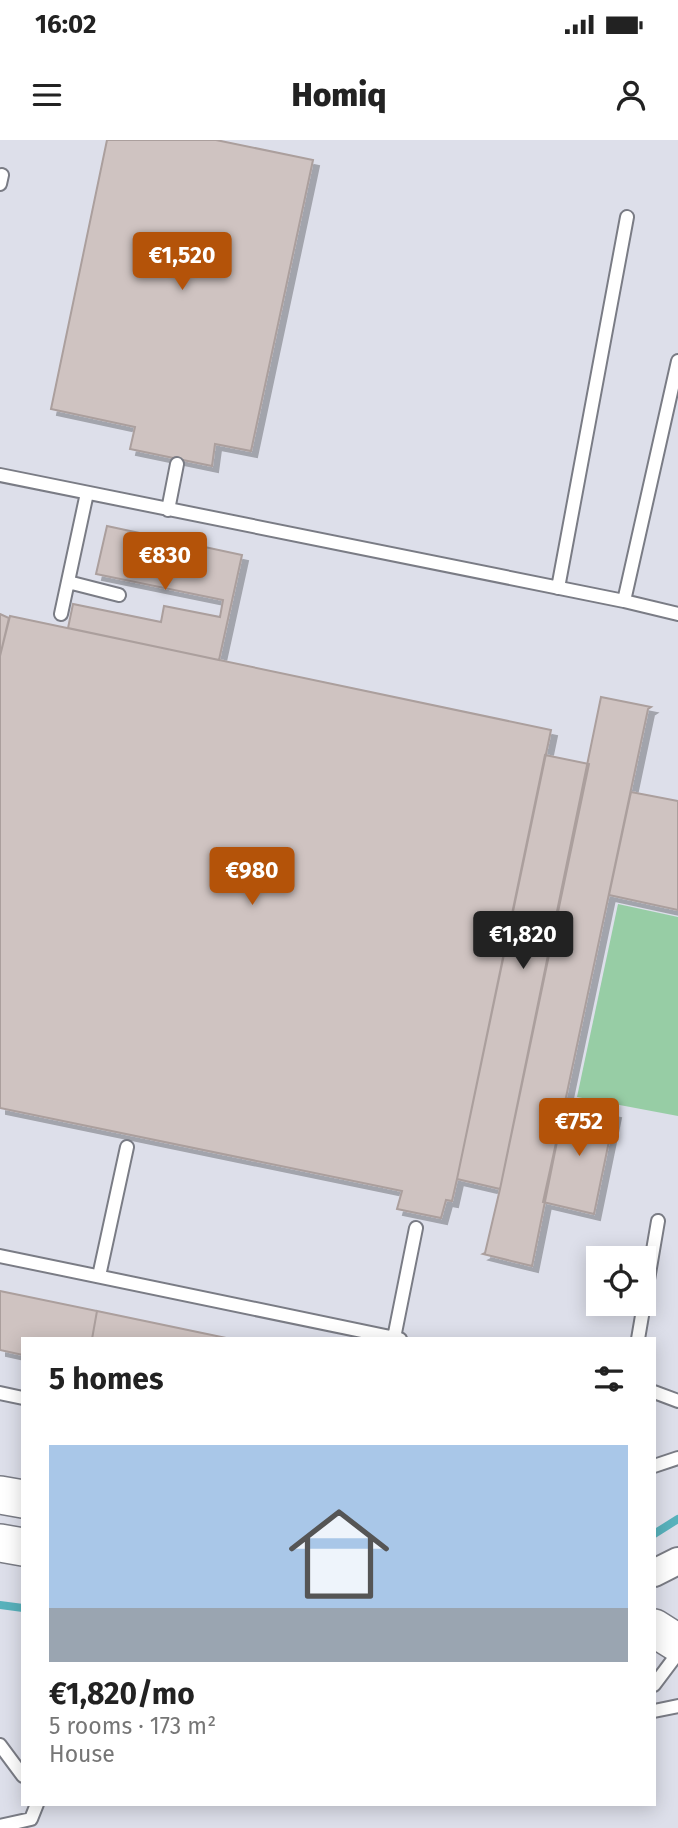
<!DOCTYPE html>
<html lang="en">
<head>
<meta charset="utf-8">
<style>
	:root { --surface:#fff; --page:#f6f6f6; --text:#222; --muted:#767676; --accent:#b45309 }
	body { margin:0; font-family:"Fira Sans",sans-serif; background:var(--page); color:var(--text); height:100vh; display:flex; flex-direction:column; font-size:26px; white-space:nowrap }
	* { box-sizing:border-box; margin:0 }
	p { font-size:23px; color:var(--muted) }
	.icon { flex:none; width:38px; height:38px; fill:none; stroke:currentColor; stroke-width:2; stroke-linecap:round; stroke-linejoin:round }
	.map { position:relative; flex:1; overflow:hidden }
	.details { position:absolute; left:21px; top:1197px; width:635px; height:469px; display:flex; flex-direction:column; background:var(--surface); border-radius:0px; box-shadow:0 4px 18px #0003 }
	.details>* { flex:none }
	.controls { position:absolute; left:586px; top:1106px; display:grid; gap:14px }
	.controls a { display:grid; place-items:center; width:70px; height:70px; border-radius:0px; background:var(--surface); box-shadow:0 4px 18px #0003; font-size:35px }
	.price { position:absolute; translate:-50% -60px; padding:0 16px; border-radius:7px; background:var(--accent); color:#fff; font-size:23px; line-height:46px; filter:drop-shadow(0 2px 4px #0008) }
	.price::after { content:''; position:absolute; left:50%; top:42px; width:21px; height:16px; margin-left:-10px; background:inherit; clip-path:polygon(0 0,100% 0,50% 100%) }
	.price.current { background:#222; color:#fff }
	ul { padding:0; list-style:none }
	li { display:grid; align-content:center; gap:14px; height:371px; padding:0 28px }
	li span { display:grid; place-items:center; height:217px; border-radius:0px; color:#555 }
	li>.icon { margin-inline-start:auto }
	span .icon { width:126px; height:126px; fill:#fffc; stroke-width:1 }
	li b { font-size:30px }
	h2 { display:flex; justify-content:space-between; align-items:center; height:84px; padding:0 28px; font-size:30px }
	.status { display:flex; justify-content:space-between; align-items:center; height:49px; padding:0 35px; background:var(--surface); direction:ltr }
	.status svg { height:19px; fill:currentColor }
	header { display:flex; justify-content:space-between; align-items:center; height:91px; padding:0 28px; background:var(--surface); font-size:32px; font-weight:800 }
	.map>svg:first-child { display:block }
	.green { fill:#97cda5 }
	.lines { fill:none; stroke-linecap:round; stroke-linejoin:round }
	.stream { stroke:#58b2bc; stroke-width:8 }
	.building { fill:#cfc3c1; stroke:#ab9f9d; stroke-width:2; filter:url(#shadow) }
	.service-casing { stroke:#7a7c85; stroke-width:16 }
	.minor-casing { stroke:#7a7c85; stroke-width:30 }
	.secondary-casing { stroke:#7a7c85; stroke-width:40 }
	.service { stroke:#fff; stroke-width:12 }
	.minor { stroke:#fff; stroke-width:26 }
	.secondary { stroke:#fff; stroke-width:37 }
</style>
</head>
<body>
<div class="status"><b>16:02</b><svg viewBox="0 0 49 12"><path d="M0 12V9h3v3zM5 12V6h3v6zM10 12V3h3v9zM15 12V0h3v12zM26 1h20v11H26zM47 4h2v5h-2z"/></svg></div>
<header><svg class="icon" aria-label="menu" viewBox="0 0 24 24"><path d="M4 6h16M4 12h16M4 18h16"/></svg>Homiq<svg class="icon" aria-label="person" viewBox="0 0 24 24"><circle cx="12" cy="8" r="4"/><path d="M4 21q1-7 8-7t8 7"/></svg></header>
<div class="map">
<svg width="678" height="1688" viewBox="0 0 678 1688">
	<defs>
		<filter id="shadow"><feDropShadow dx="6" dy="6" stdDeviation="0" flood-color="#0004"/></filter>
	</defs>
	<rect width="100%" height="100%" fill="#dddfea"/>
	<!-- green -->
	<path class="green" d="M618 764 678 777V976L577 957Z"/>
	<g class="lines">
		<!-- stream -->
		<path class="stream" d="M654 1394 678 1379
			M0 1465 23 1468"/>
	</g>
	<!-- building -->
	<path class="building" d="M107 0H216L313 20 251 311 215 304 212 326 130 309 135 287 51 269Z
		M107 386 242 415 219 520 68 488 73 464 161 482 164 466 220 477 223 460 96 434Z
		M0 474 9 478 0 516Z
		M10 476 551 590 457 1039 452 1061 446 1060 441 1078 397 1069 402 1051 0 968V516Z
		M601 557 651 567 648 569 565 962 532 1126 483 1114 485 1113 500 1049Z
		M545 615 589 624 500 1049 457 1039Z
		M631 652 678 661V770L609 755Z
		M565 962 615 972 594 1074 543 1062Z
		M0 1151 97 1171 92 1199H23V1215L0 1210Z
		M97 1171 231 1199H92Z"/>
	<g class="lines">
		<!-- service casing -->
		<g class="service-casing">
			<path id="service" d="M0 44 2 35
				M0 335 624 461 678 221
				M168 370 177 324
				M68 442 119 455
				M558 448 627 77
				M624 461 678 474
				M61 474 87 353
				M0 1116 400 1199
				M99 1136 127 1007
				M644 1163 658 1081
				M394 1198 416 1088
				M638 1199 644 1164
				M654 1252 678 1261
				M0 1253 23 1258
				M654 1326 678 1318
				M654 1545 678 1513
				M654 1571 678 1566
				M0 1605 23 1636
				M0 1686 31 1679 37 1664"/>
		</g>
		<!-- minor casing -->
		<g class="minor-casing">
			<path id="minor" d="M654 1433 678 1421"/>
		</g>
		<!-- secondary casing -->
		<g class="secondary-casing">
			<path id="secondary" d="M0 1355 23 1359
				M0 1403 23 1407
				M654 1488 678 1503"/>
		</g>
		<!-- service -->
		<use href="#service" class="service"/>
		<!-- minor -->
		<use href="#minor" class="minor"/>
		<!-- secondary -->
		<use href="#secondary" class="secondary"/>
	</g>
</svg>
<div class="controls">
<a><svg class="icon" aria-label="locate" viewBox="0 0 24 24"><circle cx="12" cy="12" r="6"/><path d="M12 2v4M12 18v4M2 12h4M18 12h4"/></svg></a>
</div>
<b class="price" style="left:182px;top:152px">€1,520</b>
<b class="price" style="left:165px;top:452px">€830</b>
<b class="price" style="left:252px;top:767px">€980</b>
<b class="price current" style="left:523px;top:831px">€1,820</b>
<b class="price" style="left:579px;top:1018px">€752</b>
<section class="details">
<h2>5 homes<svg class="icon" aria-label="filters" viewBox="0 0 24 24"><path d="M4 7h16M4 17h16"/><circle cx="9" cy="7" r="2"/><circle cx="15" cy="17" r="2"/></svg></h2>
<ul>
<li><span style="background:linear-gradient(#a9c7e8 75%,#9aa5b1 0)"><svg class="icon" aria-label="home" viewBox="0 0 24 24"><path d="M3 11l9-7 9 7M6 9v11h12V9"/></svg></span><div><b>€1,820/mo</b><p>5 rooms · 173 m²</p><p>House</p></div></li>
</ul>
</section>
</div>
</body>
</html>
